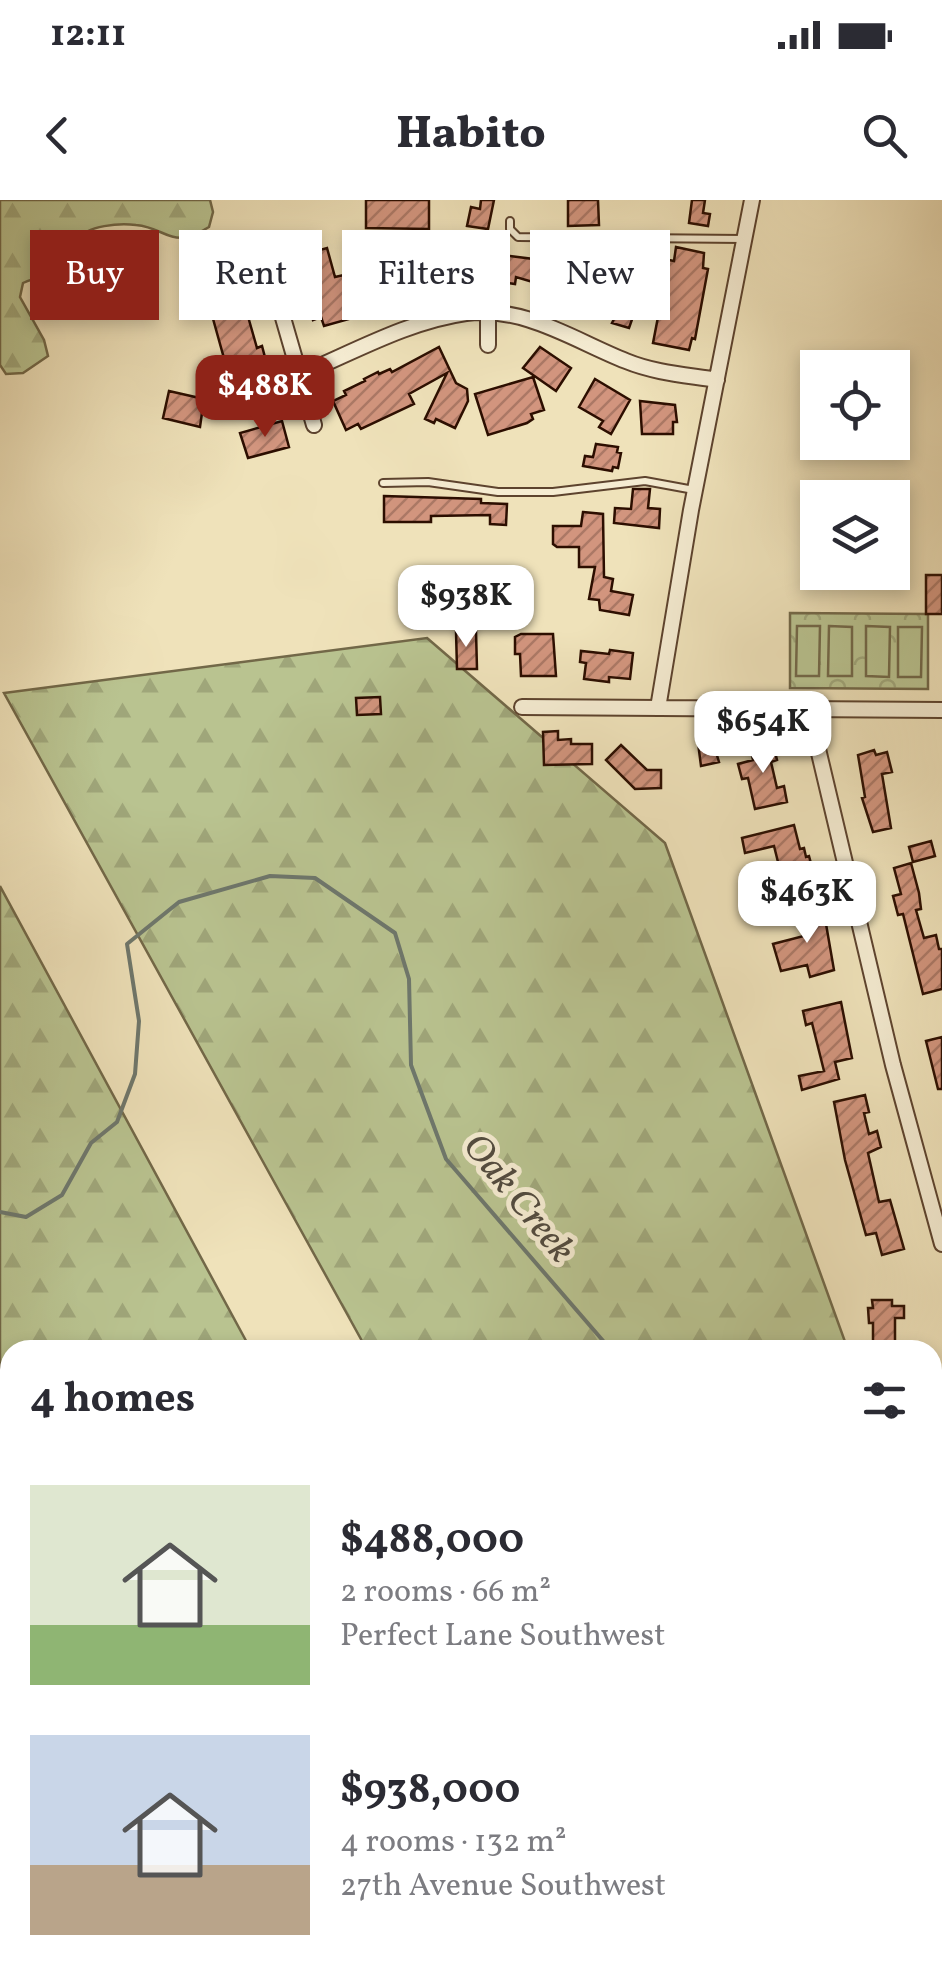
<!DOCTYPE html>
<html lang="en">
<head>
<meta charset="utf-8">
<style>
	:root { --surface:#fff; --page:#f7f7f7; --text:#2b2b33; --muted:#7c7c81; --accent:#8f2418 }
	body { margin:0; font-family:Vollkorn,serif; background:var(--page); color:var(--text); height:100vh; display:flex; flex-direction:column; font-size:38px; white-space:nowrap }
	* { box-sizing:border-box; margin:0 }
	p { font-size:32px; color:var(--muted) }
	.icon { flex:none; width:55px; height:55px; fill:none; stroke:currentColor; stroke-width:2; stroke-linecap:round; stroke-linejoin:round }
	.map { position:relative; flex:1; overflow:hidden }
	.details { position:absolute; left:0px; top:1140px; width:942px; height:640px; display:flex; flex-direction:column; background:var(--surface); border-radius:30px 30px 0 0; box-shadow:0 5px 15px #0003 }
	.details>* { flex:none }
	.banner { position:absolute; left:30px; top:30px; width:882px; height:90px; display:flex; gap:20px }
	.fabs { position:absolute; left:800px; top:150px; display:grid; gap:20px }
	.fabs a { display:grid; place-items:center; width:110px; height:110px; border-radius:0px; background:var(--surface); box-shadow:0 5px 15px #0003; font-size:50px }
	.price { position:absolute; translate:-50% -85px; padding:0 22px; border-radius:20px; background:#fff; color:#222; font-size:32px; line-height:65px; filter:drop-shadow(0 2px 5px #0008) }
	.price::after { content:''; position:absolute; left:50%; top:60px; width:30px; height:22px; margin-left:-15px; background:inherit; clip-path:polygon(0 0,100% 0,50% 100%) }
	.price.active { background:var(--accent); color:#fff }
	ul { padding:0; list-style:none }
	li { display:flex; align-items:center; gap:30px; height:250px; padding:0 30px }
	li span { display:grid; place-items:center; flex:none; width:280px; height:200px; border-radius:0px; color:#555 }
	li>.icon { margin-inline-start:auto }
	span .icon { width:120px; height:120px; fill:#fffc; stroke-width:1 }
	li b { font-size:42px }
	h2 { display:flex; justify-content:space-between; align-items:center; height:120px; padding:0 30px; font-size:42px }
	.pill { padding:0 35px; border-radius:0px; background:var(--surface); box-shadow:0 5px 15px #0003; font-size:35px; line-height:90px }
	.pill.active { background:var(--accent); color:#fff }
	.status { display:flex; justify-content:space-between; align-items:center; height:70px; padding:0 50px; background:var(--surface); direction:ltr }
	.status svg { height:28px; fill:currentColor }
	header { display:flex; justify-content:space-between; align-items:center; height:130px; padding:0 30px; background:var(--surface); font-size:45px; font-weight:800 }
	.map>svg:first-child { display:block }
	.forest { fill:url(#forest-firs); stroke:#726848; stroke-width:2.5 }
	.park { fill:url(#park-crowns); stroke:#726848; stroke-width:2.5 }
	.pitch { fill:#b9c390; stroke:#726848; stroke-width:2.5 }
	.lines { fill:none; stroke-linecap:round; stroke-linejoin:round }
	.stream { stroke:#6e776c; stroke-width:4 }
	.building { fill:url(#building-hatch); stroke:#2c0e00; stroke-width:2.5 }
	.service-casing { stroke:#5d432e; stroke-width:10 }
	.minor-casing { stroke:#5d432e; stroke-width:18 }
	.service { stroke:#f5ecd2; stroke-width:6 }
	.minor { stroke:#f5ecd2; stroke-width:14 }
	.labels { text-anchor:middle; stroke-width:10; stroke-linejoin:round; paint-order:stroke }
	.water-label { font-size:38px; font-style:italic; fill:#524b3f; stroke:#f5ecd2 }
</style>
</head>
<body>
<div class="status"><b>12:11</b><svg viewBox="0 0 49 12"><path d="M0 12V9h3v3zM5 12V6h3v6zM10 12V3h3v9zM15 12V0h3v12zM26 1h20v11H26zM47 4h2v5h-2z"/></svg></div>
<header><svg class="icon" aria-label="back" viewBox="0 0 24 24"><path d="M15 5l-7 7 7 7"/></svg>Habito<svg class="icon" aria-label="search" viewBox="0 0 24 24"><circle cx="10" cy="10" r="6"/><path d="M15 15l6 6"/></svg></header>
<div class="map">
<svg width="942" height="1780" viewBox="0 0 942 1780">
	<defs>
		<pattern id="forest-firs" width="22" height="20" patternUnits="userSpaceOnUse" patternTransform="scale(2.5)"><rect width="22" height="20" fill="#b9c390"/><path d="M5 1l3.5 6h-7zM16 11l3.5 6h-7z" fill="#9fa67a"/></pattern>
		<pattern id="park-crowns" width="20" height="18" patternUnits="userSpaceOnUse" patternTransform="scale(2.5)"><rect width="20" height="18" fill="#b9c390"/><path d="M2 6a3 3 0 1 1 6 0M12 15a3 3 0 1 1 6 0" fill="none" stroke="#9fa67a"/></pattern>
		<pattern id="building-hatch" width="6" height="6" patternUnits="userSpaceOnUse" patternTransform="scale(2.5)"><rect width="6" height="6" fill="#d2957e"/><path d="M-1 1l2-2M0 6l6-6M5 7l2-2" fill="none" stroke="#ab7865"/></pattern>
	</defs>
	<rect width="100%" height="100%" fill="#efe2ba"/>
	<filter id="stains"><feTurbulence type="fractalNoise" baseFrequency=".002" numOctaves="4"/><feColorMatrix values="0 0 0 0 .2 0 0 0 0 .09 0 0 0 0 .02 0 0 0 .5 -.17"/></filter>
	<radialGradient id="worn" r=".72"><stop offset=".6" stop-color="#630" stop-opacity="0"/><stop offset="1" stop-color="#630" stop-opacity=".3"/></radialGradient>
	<!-- forest -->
	<path class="forest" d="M0 0H210L213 12 209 27C171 51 168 28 136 25 120 23 87 25 77 40 72 48 70 61 67 70 52 77 38 75 23 83L20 97 44 140 48 156 23 173 6 174 0 165Z
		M427 438 665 643 848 1150H367L4 493Z
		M0 686 251 1150H10V1617L0 1612Z
		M933 1386 942 1412V1780H716L710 1770H932Z
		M0 1661 10 1665V1770H100L99 1780H0Z
		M155 1770H586L591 1780H157Z"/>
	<!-- park -->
	<path class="park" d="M790 413 928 414V489L790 488Z"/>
	<!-- pitch -->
	<path class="pitch" d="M797 426H820L819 476H796Z
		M829 426 852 427V476H828Z
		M866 426 890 427 889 477 866 476Z
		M898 427H922L921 477H898Z"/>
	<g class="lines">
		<!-- stream -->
		<path class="stream" d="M0 1012 26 1017 62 995 91 943 117 922 135 874 139 821 127 744 179 702 270 676 315 678 395 733 409 779 411 865 446 959 611 1150
			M865 1770 867 1780"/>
	</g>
	<!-- building -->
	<path class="building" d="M366 0H429V29L366 28Z
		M481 0H494L488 29 467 26 471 7 480 9Z
		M568 0H598L599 25 568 26Z
		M692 0H705L703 13 710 14 708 26 689 23Z
		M130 46 155 73 133 89 124 77 117 82 110 73 116 69 109 61Z
		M676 47 704 53 703 68 708 69 695 139 692 138 689 150 653 143 669 60 674 61Z
		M327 48 335 77 416 59V56L471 51 534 59 535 53 573 63 575 58 585 62 584 67 608 74 605 84 641 94 629 128 612 123 614 119 603 116 604 112 542 91 543 85 516 77 515 84 469 78V84L423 86 384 96 386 106 373 109 374 112 324 126 321 117 313 120 295 57Z
		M243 99 257 148 262 146 272 184 266 186 270 197 237 206 233 190 226 191 218 164 225 162 210 108Z
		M439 147 456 183 467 189 468 201 455 228 436 219 434 223 425 219 447 173 409 194 414 204 361 229 358 224 346 230 333 201 346 195 344 191 365 181 364 179 378 172 379 174 390 169 392 172Z
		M540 147 571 168 556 191 523 168Z
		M533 177 544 210 531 214 533 219 527 223 488 235 475 194Z
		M595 179 630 200 611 234 599 227 603 221 579 207Z
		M169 191 204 199 200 227 163 218Z
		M640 201 675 205 677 222H673V234H642Z
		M282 221 289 247 248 258 240 233Z
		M596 244 618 247 617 252 621 253 618 268 613 267 612 271 583 266 585 256 593 257Z
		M633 289H650L648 308 660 309 659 328 614 323 615 308 631 309Z
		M384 296 481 299V303L507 304 506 325 490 324V315L431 316V322H384Z
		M583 312 603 314 604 377 613 379 611 391 633 395 629 415 600 410 599 400 589 399 595 367H579V347H557L553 344V326H581Z
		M926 375H942V414H926Z
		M456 431H476L477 469H457Z
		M521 434H553L556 476H521L520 454H515V437Z
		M610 450 633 453 630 479 609 477V482L584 479 586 463 580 462 581 451 609 454Z
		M380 497 381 514 357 515 356 498Z
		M558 531V540L571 539V544H592V564L544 565 543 532Z
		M710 532 719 562 701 566 697 535Z
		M772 540 777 560 771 562 777 588 784 586 787 602 755 609 748 578 742 579 738 564 753 560 750 546Z
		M621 545 647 570H661V588L635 589 606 560Z
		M874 550 876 555 887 552 892 572 882 574 891 628 873 632 862 598 865 597 858 555Z
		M794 625 800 649 804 648 806 657 809 656 817 686 786 694 774 646 745 653 742 638Z
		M931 641 935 656 913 662 909 647Z
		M911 663 919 693 921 709 916 710 924 738 936 735 939 749H942V789L923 794 903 714 898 715 893 696 901 694 894 668Z
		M816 705 826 724 834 770 810 777 807 765 781 771 773 744 804 736 795 716Z
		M841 802 852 858 835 862 839 879 802 890 799 876 824 871 812 823 806 825 803 811Z
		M942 837V889H938L926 841Z
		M865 895 869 912 864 913 869 934 877 931 881 947 868 953 879 1002 890 1000 904 1049 882 1055 876 1033 866 1035 845 960 834 902Z
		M872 1100H892V1106H904V1118H895V1150H873V1123H869L868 1108H873Z"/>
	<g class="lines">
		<!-- service casing -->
		<g class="service-casing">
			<path id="service" d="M510 21V29L518 37 744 39
				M383 283 428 282 498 292H553L645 281 694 290"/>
		</g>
		<!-- minor casing -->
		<g class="minor-casing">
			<path id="minor" d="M264 52 314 225
				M488 145V114
				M299 175C352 153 408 121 466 113 526 106 573 140 626 161 655 173 687 175 717 180
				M522 507 942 510
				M658 508 691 310 752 0
				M809 511 893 865 942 1044"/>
		</g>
		<!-- service -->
		<use href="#service" class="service"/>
		<!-- minor -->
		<use href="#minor" class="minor"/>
	</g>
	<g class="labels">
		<!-- water labels -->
		<g class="water-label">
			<text transform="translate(520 997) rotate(51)" y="13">Oak Creek</text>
		</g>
	</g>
	<rect width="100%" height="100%" filter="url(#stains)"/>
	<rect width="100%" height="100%" fill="url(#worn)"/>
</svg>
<div class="fabs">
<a><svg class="icon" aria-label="locate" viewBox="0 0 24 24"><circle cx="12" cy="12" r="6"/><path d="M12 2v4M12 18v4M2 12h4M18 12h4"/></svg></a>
<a><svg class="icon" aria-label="layers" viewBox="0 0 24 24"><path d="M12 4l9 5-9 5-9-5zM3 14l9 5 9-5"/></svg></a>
</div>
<b class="price active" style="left:265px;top:240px">$488K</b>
<b class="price" style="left:466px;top:450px">$938K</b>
<b class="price" style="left:763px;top:576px">$654K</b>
<b class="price" style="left:807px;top:746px">$463K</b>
<div class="banner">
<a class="pill active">Buy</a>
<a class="pill">Rent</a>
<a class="pill">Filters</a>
<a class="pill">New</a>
</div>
<section class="details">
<h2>4 homes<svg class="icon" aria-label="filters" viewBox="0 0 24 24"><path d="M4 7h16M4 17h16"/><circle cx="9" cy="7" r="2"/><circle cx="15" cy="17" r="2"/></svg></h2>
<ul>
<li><span style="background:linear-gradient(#dfe7d0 70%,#8fb573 0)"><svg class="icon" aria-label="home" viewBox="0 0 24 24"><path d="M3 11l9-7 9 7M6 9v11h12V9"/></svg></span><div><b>$488,000</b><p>2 rooms · 66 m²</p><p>Perfect Lane Southwest</p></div></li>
<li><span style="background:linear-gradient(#c9d6e8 65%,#b9a48a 0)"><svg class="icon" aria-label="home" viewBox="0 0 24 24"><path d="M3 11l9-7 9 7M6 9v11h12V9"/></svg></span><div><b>$938,000</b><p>4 rooms · 132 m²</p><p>27th Avenue Southwest</p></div></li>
</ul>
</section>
</div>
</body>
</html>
